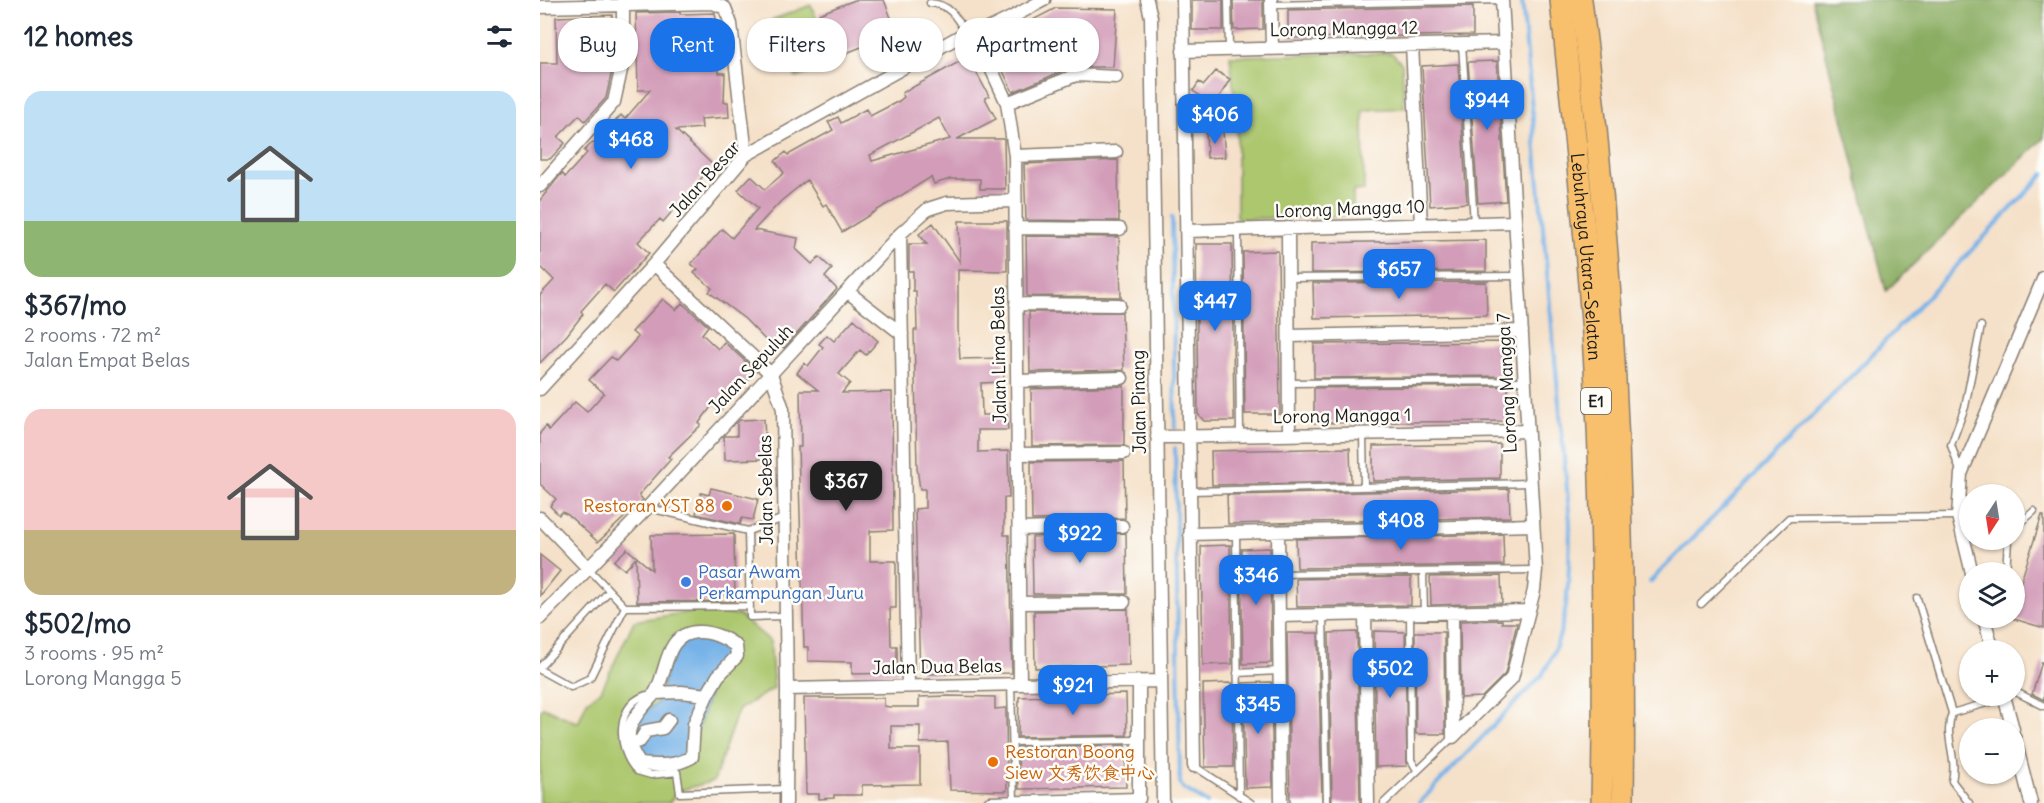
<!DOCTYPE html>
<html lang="en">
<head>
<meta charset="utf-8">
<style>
	:root { --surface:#fff; --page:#f2f2f3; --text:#1f2937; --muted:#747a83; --accent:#1a73e8 }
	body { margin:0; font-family:Delius,"LXGW WenKai TC",sans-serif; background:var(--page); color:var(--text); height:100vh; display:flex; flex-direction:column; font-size:22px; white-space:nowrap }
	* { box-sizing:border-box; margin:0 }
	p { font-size:20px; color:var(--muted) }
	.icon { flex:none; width:33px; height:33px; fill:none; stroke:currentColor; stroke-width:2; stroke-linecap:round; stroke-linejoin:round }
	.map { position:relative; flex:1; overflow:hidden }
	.drawer { display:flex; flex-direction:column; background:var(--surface); width:540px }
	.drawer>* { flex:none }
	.top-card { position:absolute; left:18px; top:18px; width:570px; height:54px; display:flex; gap:12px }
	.needle { width:39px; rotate:192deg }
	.fabs { position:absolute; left:1419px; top:484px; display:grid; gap:12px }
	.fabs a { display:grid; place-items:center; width:66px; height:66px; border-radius:50%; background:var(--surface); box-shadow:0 2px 4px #0004; font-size:30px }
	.price { position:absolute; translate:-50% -51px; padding:0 14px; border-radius:12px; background:var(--accent); color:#fff; font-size:20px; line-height:39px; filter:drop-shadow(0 2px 3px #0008) }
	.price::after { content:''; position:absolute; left:50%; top:36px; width:18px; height:14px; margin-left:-9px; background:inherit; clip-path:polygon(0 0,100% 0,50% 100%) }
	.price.selected { background:#222; color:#fff }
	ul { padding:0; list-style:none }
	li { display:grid; align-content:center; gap:12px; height:318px; padding:0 24px }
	li span { display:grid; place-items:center; height:186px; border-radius:18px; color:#555 }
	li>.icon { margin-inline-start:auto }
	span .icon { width:108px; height:108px; fill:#fffc; stroke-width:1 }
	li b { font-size:26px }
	h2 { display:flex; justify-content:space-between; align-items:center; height:72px; padding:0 24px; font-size:26px }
	.chip { padding:0 21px; border-radius:24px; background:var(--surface); box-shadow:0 2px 4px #0004; font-size:21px; line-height:54px }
	.chip.selected { background:var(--accent); color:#fff }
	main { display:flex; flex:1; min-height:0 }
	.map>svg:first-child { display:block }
	.green { fill:#acc76e; stroke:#647245; stroke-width:1.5 }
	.forest { fill:#89ac61; stroke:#52643e; stroke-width:1.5 }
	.water { fill:#76b2e8; stroke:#496782; stroke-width:1.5 }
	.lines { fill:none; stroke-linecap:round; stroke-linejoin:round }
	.stream { stroke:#76b2e8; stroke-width:4 }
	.building { fill:#d39db9; fill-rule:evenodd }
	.lane-casing { stroke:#887e72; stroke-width:9 }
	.street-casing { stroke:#887e72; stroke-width:15 }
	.highway-casing { stroke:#887e72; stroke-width:24 }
	.lane { stroke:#fff; stroke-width:6 }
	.street { stroke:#fff; stroke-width:12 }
	.highway { stroke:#f8bf6c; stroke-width:21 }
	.food-dot { fill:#e8710a; stroke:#fdfcf7; stroke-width:2 }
	.shop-dot { fill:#3f7fe0; stroke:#fdfcf7; stroke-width:2 }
	.labels { text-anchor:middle; stroke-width:5; stroke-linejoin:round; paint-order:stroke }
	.shield { fill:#fdfcf7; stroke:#605f5e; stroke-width:1.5 }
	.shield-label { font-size:16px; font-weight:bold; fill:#1c1c1c }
	.street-label { font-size:18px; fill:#1c1c1c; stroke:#fdfcf7 }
	.food-label { font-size:18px; fill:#c56008; stroke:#fdfcf7; text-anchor:end }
	.shop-label { font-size:18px; fill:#366cbe; stroke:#fdfcf7; text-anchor:start }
</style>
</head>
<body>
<main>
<section class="drawer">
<h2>12 homes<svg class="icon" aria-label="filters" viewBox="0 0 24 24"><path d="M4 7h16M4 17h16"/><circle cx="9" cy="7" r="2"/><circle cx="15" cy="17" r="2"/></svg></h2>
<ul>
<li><span style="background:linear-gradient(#bfe0f5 70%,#8fb573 0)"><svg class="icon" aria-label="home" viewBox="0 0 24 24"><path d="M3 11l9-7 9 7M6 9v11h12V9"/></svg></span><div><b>$367/mo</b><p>2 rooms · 72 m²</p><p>Jalan Empat Belas</p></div></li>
<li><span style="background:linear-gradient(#f6c9c9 65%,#c2b280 0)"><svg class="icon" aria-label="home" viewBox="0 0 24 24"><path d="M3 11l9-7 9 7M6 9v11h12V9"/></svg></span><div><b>$502/mo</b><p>3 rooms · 95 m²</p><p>Lorong Mangga 5</p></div></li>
</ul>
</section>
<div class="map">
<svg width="1504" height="803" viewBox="0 0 1504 803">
	<rect width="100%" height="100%" fill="#fdfcf7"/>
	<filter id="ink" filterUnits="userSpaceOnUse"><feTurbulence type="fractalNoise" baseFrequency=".0167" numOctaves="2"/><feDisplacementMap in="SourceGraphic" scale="12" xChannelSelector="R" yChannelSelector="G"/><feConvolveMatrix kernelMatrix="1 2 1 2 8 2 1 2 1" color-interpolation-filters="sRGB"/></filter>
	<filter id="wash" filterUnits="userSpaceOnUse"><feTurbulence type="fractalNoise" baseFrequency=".008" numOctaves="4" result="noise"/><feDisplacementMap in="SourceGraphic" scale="24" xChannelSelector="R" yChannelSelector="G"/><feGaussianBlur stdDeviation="1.35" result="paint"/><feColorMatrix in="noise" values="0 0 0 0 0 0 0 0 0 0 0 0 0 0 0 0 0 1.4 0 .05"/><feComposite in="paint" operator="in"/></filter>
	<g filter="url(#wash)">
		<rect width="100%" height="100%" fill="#f5e1c9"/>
		<!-- green -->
		<path class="green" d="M271 5 295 63 256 78 232 20Z
			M852 53 862 64 864 108 823 110 824 190 813 191V216L697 219V121L690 56Z
			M155 611 199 615 230 641 234 688 198 710 174 781 138 791 129 803H0V711L3 707 38 723 47 701 61 691 94 621Z"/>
		<!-- forest -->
		<path class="forest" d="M1272 0H1504V138L1346 291Z"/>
		<!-- water -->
		<path class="water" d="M165 633 191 647 192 655 177 669 150 754 139 760 102 763 91 745 100 713 117 704 133 649 140 638Z"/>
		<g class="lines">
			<!-- stream -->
			<path class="stream" d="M632 217 635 428
				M635 448 640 783 643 788 667 803
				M1110 582 1326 361 1504 174
				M879 803 1002 675C1031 630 1029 574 1030 522L982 0"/>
		</g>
		<g id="blocks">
			<!-- building -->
			<path class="building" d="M315 0H344L357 33 296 57 279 14Z
				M652 0H683V30H652Z
				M693 0H723V29L694 30Z
				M933 6V35L748 38V10Z
				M516 8 577 9 573 67H532L473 92 463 71 468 68 454 40Z
				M140 12V14L175 13 177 26H183L184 39H178L179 73H185L184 102H188L189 117 161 119 162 128 136 130 173 165 123 222 120 219 98 242 109 253 74 292 65 284 41 311 43 314 27 335 0 363V295L14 280 0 266V200L22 173 25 177 47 153 44 151 53 142 55 144 81 115 85 119 110 90H98L96 13Z
				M72 15 74 61 66 98 45 121 39 115 18 137 25 143 10 159H0V63H17L16 17Z
				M233 43 241 59 231 64 224 47Z
				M428 57 449 96 445 98 456 119 417 139H464L465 189H440V179H410L394 184 391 177 302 232 286 204 283 206 267 180 241 201 214 230 258 238 256 249 272 264 279 257 292 269 285 277 297 289 244 348 239 343 234 349 205 319 169 292 172 288 154 273 158 269 151 264 182 229 192 238 218 208 198 190 211 176 225 189 244 173 235 161 246 152 248 155 293 130 288 122 298 117 301 123 326 109 330 116 359 101 364 97 362 93ZM399 118 410 139 332 161 330 155Z
				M957 61 966 201 938 203 928 62Z
				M918 64 927 203 890 206 882 66Z
				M676 71 690 79 673 108 657 98 659 95 653 91 659 82 664 85Z
				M683 131 685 157 667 158 666 132Z
				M578 160 579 221 486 220 484 164Z
				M419 221H467V271L418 270V329L420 359 463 358 464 382 441 383 442 415H467L468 430H438V452L468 451 469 498H464V535H469L472 673 380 674 375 509 385 508V489H380L377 468 374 330H377L376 291H373V271H369V244H387L379 234 393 223 420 262Z
				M486 236 579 237 581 297 487 296Z
				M946 240V271L771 273V243Z
				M656 244H692L694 421H664L658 414Z
				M738 251 740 414H705L703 252Z
				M946 282 947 315 774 318 773 283Z
				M123 299 136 310 142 303 168 326 162 334 178 349 184 342 216 371 181 410 174 403 159 423 161 425 128 457 131 459 99 495 103 500 58 542 28 515 22 512 19 515 10 506 16 499 0 484V433L6 426 9 430 35 402 47 412 64 393 49 380 71 357 76 361 90 346 98 337 92 332Z
				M489 312H582L584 370 490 372Z
				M314 319 338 341 326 355 320 350 299 374 310 383 302 393 352 392 353 530 330 531V561H356V608H350L351 646H357V673L312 674V662L268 661V647H264L258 447H261L260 390H278L257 373 264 363 268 366 283 347 279 344 287 335 294 341Z
				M968 342V376L774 378V344Z
				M584 386V445L492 446 491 389Z
				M968 386V421L774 423V388Z
				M224 419 226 459 185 460 184 436H197V423L200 420Z
				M960 444V478L833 481V446Z
				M810 448 811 482 672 485 671 451Z
				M584 461 585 518 492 520 491 462Z
				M171 488 218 499 213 520 202 518 200 524 156 514 161 493 169 495Z
				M969 489 970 517 688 524 687 495Z
				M1502 515 1504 516V628L1474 619V603Z
				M586 533 587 594H493L492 537Z
				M194 534 195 601 97 602 96 558 85 570 74 561 87 549 112 570 111 535Z
				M963 534 964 565 757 568 756 539Z
				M690 545 692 664 663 665 661 546Z
				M730 548 731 663 703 664 701 549Z
				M0 555 20 571 0 596Z
				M961 576 962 603 891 605 890 577Z
				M871 577V605L757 607 756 579Z
				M588 609 589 665 495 668 494 611Z
				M962 620V623H977L965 674 942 697 921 698 920 621Z
				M834 631 865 632 867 766 836 767Z
				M817 632 820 803H792L789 633Z
				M875 632H904L905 734H876Z
				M747 633H778L782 803H750Z
				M1502 662 1504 663V700L1492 694Z
				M731 682 733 787 705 788 703 683Z
				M692 683 693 767H665L663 684Z
				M586 694 587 735 478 737 479 697Z
				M407 696 455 697V709L466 708 467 791 410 790 408 742 380 743V726H351V749H380V784L322 785V795H294V798L279 799V794H266L264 698H344V706L350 707H379V697Z
				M585 745 586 787 479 789 478 747Z"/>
		</g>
	</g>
	<g filter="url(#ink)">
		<use href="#blocks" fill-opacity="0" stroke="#887e72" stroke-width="1.5"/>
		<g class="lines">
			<!-- lane casing -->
			<g class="lane-casing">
				<path id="lane" d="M688 0 689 49
					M390 3C410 4 417 18 426 34
					M731 5 962 0
					M922 44 934 223
					M698 230 700 435
					M748 278 978 276
					M749 383 984 381
					M823 434 824 486
					M1420 471 1411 445 1425 407 1441 326
					M650 491 991 483
					M109 508 208 531 210 617 246 616
					M1474 529 1494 511
					M208 531 244 518
					M696 533 699 796
					M48 568 85 607 210 606
					M883 572 884 613
					M1466 573 1468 540
					M739 574 996 570
					M1377 598 1412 713C1403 738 1418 755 1412 781L1429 803
					M1161 604 1249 518 1418 516
					M870 613 871 760 877 770
					M783 615 787 803
					M0 667 69 591
					M0 670 31 687 50 678 85 607
					M697 673 739 671
					M471 684 474 802
					M1474 691 1504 706
					M111 694C75 700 75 749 97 771L111 775 137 772 140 793 246 789
					M1412 713 1464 698
					M473 742 598 740
					M654 766 711 803
					M844 803 913 737"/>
			</g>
			<!-- street casing -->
			<g class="street-casing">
				<path id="street" d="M607 0 611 17 623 803
					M643 0 654 766
					M731 0 732 49
					M0 7 173 3 185 8 191 24 206 155
					M433 35 438 40 467 103 475 156 480 684
					M872 45 881 225
					M643 51 965 43
					M467 103 536 75 576 77
					M475 156 576 152
					M0 186 74 102 83 61V0
					M475 228 580 229
					M748 228 749 435
					M646 231 975 222
					M360 234 368 686
					M114 264 231 374 243 409 247 689 246 803
					M308 292 362 334
					M476 304 579 305
					M749 336 982 331
					M477 381 582 378
					M0 389 114 264 206 155 422 35C450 33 478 13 504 0
					M617 437 987 431
					M478 454 584 453
					M0 518 48 568
					M479 529 582 526
					M738 532 741 803
					M650 534 993 525
					M1432 573 1418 516 1421 474 1504 277
					M479 603 584 602
					M912 612 913 737
					M825 614 828 803
					M739 616 989 611
					M0 618 107 508 360 234 388 209 407 203 475 201
					M1444 618 1453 651
					M247 689 620 681
					M115 693C128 671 124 634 157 632 170 631 186 638 196 646L197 656 178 676 167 695 154 724 152 757C136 766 119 766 100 764 77 732 93 719 115 693L141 692 167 695
					M1464 696 1473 729
					M1474 736 1491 803
					M913 737 972 678 994 590 996 570 962 0
					M88 744 100 741 106 731 123 728 129 720
					M450 803 599 799V681"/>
			</g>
			<!-- highway casing -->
			<g class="highway-casing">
				<g id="highway">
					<path id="s1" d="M1021 0C1032 112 1045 223 1053 335 1063 491 1065 647 1062 803"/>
					<path d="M1041 0C1076 266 1086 535 1083 803"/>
				</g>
			</g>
			<!-- lane -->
			<use href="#lane" class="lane"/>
			<!-- street -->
			<use href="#street" class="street"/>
			<!-- highway -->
			<use href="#highway" class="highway"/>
		</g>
	</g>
	<!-- markers -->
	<g class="food-dot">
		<circle cx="187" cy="506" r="6"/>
		<circle cx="453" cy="762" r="6"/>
	</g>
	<circle class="shop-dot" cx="146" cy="582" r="6"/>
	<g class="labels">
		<!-- shield labels -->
		<rect class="shield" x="1041" y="388" width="30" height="26" rx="4.5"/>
		<g class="shield-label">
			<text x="1056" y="407">E1</text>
		</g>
		<!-- street labels -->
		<g class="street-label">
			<text transform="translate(804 29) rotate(-1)" y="6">Lorong Mangga 12</text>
			<text transform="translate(165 179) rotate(-48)" y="6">Jalan Besar</text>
			<text transform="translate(810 209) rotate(-2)" y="6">Lorong Mangga 10</text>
			<text dy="6" stroke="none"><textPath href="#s1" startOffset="258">Lebuhraya Utara–Selatan</textPath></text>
			<text transform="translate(459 355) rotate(-91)" y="6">Jalan Lima Belas</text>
			<text transform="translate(211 369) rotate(-47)" y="6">Jalan Sepuluh</text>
			<text transform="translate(967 383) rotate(-93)" y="6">Lorong Mangga 7</text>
			<text transform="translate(599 402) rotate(-91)" y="6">Jalan Pinang</text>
			<text transform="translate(802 416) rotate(-1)" y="6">Lorong Mangga 1</text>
			<text transform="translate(226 490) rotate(-91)" y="6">Jalan Sebelas</text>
			<text transform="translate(397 667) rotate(-1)" y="6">Jalan Dua Belas</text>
		</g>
		<!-- food labels -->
		<g class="food-label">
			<text x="175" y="512">Restoran YST 88</text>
			<text x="465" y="758" text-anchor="start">Restoran Boong<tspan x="465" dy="21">Siew 文秀饮食中心</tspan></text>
		</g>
		<!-- shop labels -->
		<g class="shop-label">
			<text x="158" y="578">Pasar Awam<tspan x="158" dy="21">Perkampungan Juru</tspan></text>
		</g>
	</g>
</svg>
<div class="fabs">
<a><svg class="needle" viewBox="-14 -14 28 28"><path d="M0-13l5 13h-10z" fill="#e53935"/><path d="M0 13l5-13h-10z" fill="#747a83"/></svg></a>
<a><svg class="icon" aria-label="layers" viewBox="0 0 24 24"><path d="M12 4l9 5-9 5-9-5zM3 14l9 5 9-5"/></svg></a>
<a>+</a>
<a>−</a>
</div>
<b class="price" style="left:947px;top:131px">$944</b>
<b class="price" style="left:675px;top:145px">$406</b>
<b class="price" style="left:91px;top:170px">$468</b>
<b class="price" style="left:859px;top:300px">$657</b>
<b class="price" style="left:675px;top:332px">$447</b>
<b class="price selected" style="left:306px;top:512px">$367</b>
<b class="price" style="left:861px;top:551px">$408</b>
<b class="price" style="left:540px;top:564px">$922</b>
<b class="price" style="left:716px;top:606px">$346</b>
<b class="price" style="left:850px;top:699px">$502</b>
<b class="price" style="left:533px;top:716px">$921</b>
<b class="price" style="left:718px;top:735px">$345</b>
<div class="top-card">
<a class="chip">Buy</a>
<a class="chip selected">Rent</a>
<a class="chip">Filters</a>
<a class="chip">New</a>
<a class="chip">Apartment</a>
</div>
</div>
</main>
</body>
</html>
